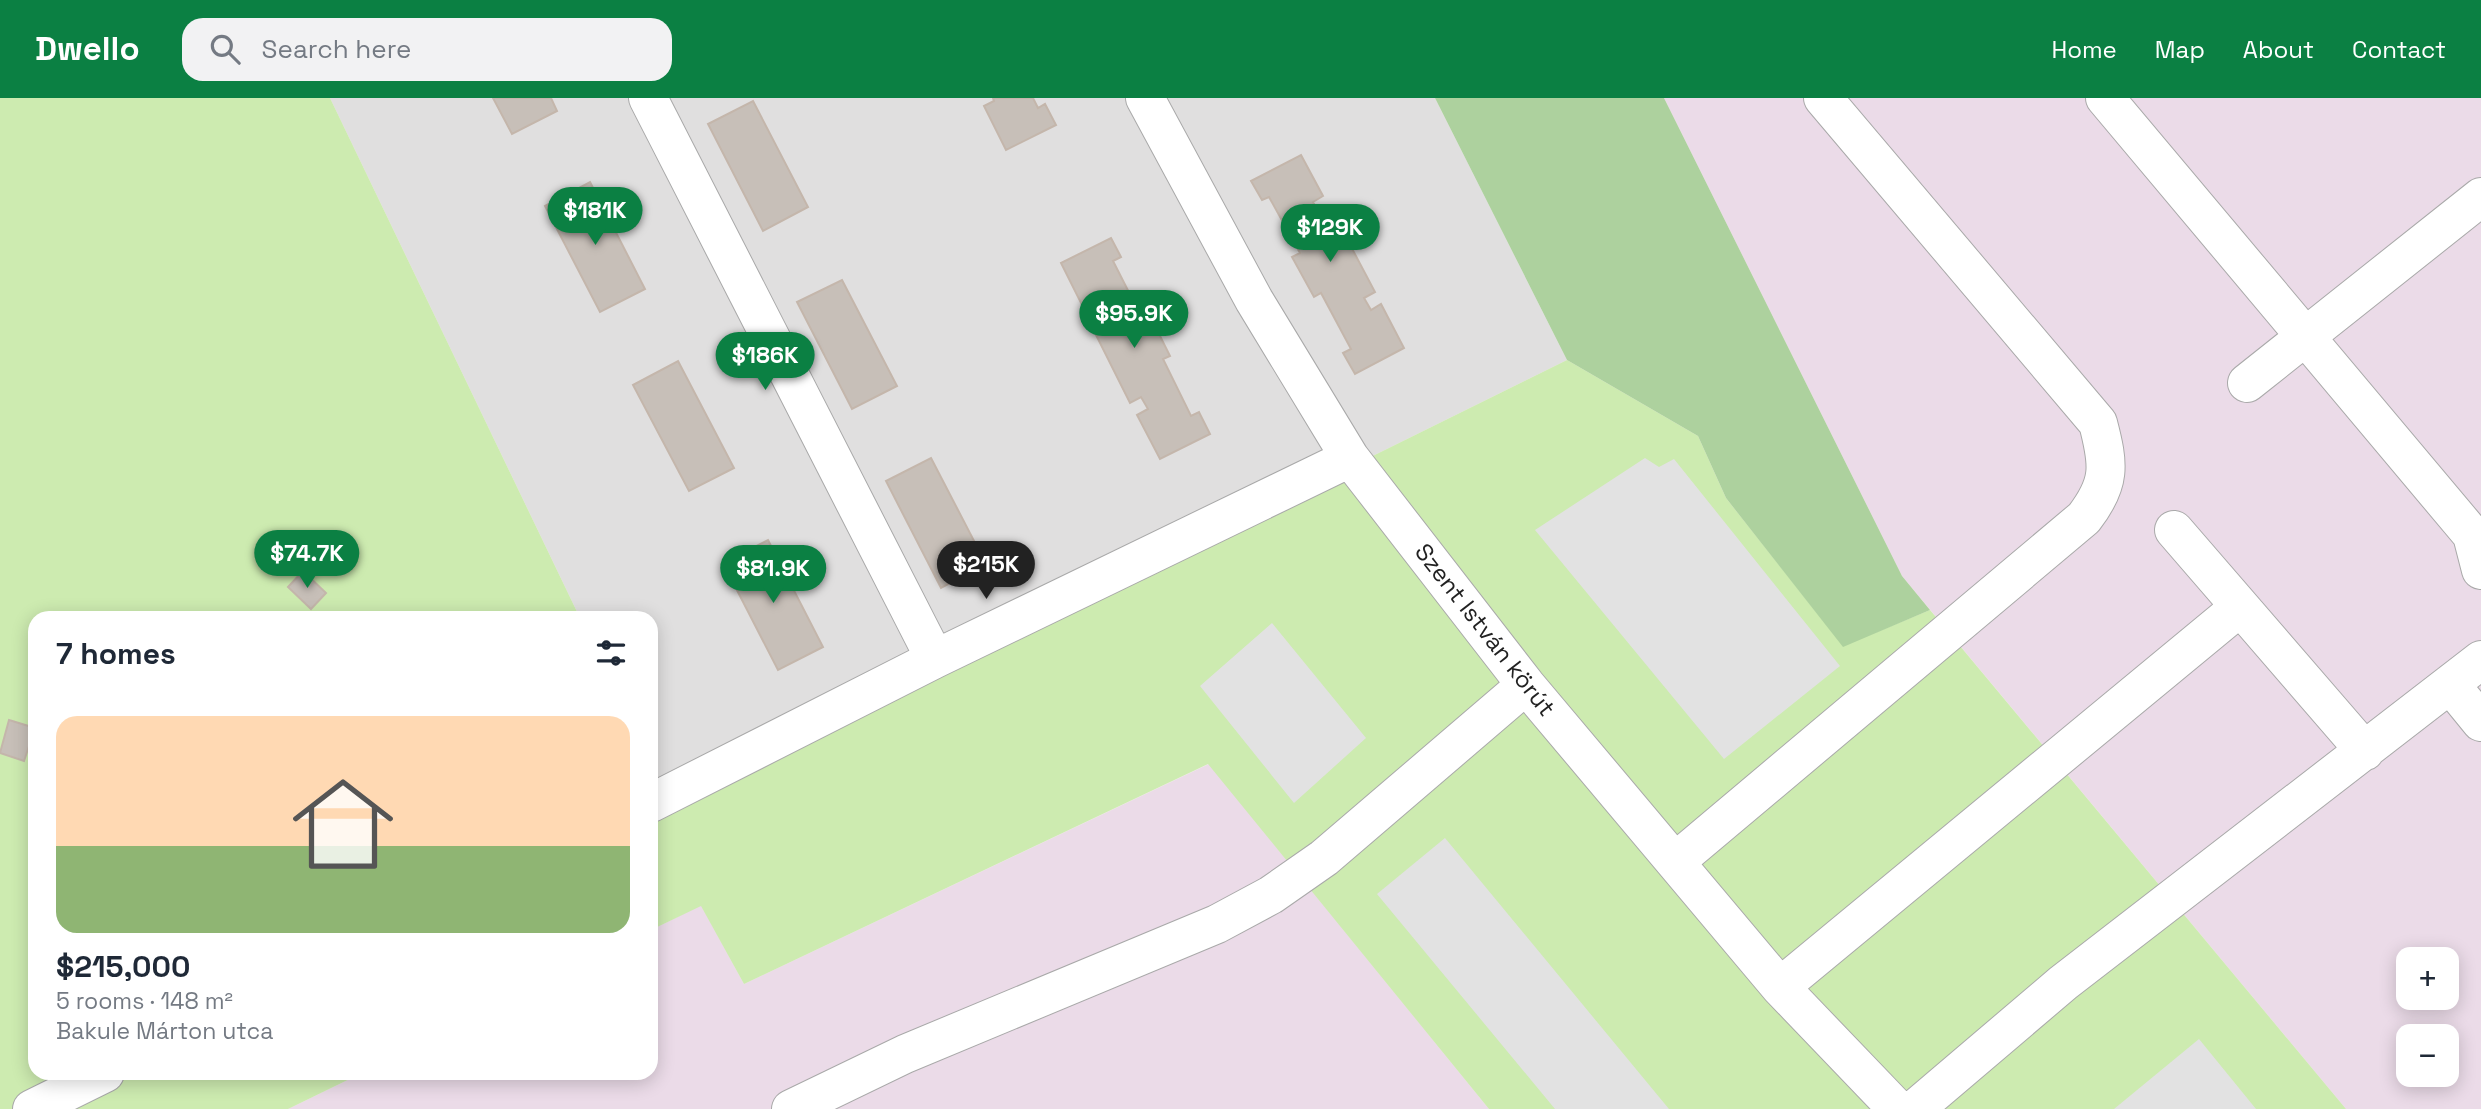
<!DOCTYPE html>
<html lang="en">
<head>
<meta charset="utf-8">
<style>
	:root { --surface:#fff; --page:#f2f2f3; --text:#1f2937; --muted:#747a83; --accent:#0b8043 }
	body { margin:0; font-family:"Space Grotesk",sans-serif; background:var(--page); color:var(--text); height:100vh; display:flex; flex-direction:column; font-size:26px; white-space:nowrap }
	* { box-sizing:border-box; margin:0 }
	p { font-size:23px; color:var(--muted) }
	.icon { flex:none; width:38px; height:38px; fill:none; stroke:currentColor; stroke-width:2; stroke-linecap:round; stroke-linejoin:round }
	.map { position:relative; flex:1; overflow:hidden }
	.details { position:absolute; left:28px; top:513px; width:630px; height:469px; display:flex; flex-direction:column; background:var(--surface); border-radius:21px; box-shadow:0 4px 18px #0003 }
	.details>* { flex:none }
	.fabs { position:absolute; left:2396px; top:849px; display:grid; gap:14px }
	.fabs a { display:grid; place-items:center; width:63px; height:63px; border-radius:14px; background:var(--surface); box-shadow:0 4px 18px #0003; font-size:35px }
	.price { position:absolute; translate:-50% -60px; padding:0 16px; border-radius:24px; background:var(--accent); color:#fff; font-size:23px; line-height:46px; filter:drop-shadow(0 2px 4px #0008) }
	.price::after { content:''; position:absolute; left:50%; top:42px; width:21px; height:16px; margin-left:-10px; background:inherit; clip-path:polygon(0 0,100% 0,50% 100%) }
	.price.active { background:#222; color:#fff }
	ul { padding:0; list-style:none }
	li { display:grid; align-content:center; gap:14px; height:371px; padding:0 28px }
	li span { display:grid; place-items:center; height:217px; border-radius:21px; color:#555 }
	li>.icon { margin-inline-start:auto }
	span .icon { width:126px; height:126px; fill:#fffc; stroke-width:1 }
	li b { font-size:30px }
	h2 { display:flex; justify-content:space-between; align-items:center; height:84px; padding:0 28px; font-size:30px }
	header { display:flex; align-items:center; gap:42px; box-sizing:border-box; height:98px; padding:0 35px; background:var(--accent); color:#fff }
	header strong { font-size:33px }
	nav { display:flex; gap:38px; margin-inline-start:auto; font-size:24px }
	.search { width:490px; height:63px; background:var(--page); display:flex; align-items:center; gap:18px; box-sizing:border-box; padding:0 24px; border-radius:21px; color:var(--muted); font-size:26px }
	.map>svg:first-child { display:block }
	.residential { fill:#e0dfdf }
	.industrial { fill:#ebdbe8; fill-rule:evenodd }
	.grass { fill:#cdebb0 }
	.forest { fill:#add19e }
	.parking { fill:#e2e2e2 }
	.building { fill:#c7bfb8; stroke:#c4b6ab; stroke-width:2 }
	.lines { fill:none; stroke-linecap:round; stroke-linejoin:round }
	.minor-casing { stroke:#a9a9a9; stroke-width:40 }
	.minor { stroke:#fff; stroke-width:38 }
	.labels { text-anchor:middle; stroke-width:5; stroke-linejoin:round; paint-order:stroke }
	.street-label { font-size:24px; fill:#222; stroke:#fff }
</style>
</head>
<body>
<header>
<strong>Dwello</strong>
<div class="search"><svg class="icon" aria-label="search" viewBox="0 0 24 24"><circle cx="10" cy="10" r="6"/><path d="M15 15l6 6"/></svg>Search here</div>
<nav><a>Home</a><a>Map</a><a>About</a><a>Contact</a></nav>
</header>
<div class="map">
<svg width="2481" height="1011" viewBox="0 0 2481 1011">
	<rect width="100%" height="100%" fill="#f2efe9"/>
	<!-- residential -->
	<path class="residential" d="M330 0H1435L1567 262 670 705 651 666V520H580Z"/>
	<!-- industrial -->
	<path class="industrial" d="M1664 0H2481V1011H2346L1902 478ZM2408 861H2446V900H2408ZM2408 938H2446V976H2408Z
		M1209 666 1489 1011H288L362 975H651V832L701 807 744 886Z"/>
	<!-- grass -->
	<path class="grass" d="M0 0H330L580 520H35V975H362L288 1011H0Z
		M1567 262 1698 338 1726 400 1843 548 1930 512 2346 1011H1489L1208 666 744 886 701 808 651 832V666L670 705Z"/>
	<!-- forest -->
	<path class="forest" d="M1435 0H1664L1902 478 1930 512 1843 549 1726 400 1698 338 1567 262Z"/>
	<!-- parking -->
	<path class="parking" d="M1645 360 1659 369 1674 361 1840 568 1724 661 1535 432Z
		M1272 525 1366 640 1294 705 1200 588Z
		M1445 740 1669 1011H1555L1377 796Z
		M2199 941 2256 1011H2114Z"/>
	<!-- building -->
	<path class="building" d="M493 0H551L557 13 512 36Z
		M993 0H1033L1038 10 1045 6 1056 27 1006 52 984 8 994 3Z
		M753 3 808 109 763 133 708 26Z
		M1301 57 1323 98 1313 104 1319 115 1330 109 1375 194 1364 200 1371 212 1381 206 1404 250 1355 276 1343 255 1351 251 1321 195 1314 199 1292 159 1300 155 1269 99 1262 102 1251 83Z
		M590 84 645 191 600 214 545 108Z
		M1111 140 1121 159 1113 163 1142 220 1149 216 1170 258 1163 261 1191 318 1199 314 1210 336 1160 361 1137 317 1148 311 1141 299 1130 305 1087 219 1098 213 1093 201 1082 207 1061 165Z
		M842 182 897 288 852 311 797 204Z
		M678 263 734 370 689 393 633 287Z
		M931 360 986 466 941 490 886 383Z
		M768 442 823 549 778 572 723 465Z
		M303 473 326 495 311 511 288 489Z
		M9 622 35 630 24 663 0 655Z"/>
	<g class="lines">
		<!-- minor casing -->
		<g class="minor-casing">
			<path id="minor" d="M648 0 935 561
				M1145 0 1254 202 1350 360 1526 587 1780 889 1897 1011
				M2105 0 2472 437 2481 472
				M2247 285 2481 99
				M2174 432 2365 653
				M2450 586 2481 624
				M651 705 935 561 1350 360
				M1675 764 2084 420C2111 385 2109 367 2098 325L1823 0
				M1780 889 2240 509
				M32 1011 105 975
				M791 1011 905 956 1217 826 1271 797 1324 760 1526 587
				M1915 1011 2063 885 2481 562"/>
		</g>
		<!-- minor -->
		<use href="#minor" class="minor"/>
	</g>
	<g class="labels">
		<!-- street labels -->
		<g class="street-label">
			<text transform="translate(1485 532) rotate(52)" y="8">Szent István körút</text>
		</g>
	</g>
</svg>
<div class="fabs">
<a>+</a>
<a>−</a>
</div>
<b class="price" style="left:595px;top:149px">$181K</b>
<b class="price" style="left:1330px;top:166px">$129K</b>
<b class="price" style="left:1134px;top:252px">$95.9K</b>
<b class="price" style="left:765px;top:294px">$186K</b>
<b class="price" style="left:307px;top:492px">$74.7K</b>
<b class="price active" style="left:986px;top:503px">$215K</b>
<b class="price" style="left:773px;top:507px">$81.9K</b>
<section class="details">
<h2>7 homes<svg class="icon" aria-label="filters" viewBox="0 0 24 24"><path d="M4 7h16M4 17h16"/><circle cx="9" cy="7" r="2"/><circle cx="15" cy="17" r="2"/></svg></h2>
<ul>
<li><span style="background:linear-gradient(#ffd9b3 60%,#8fb573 0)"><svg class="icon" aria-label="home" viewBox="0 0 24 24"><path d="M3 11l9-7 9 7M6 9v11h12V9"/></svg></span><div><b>$215,000</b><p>5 rooms · 148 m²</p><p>Bakule Márton utca</p></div></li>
</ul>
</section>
</div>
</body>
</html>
